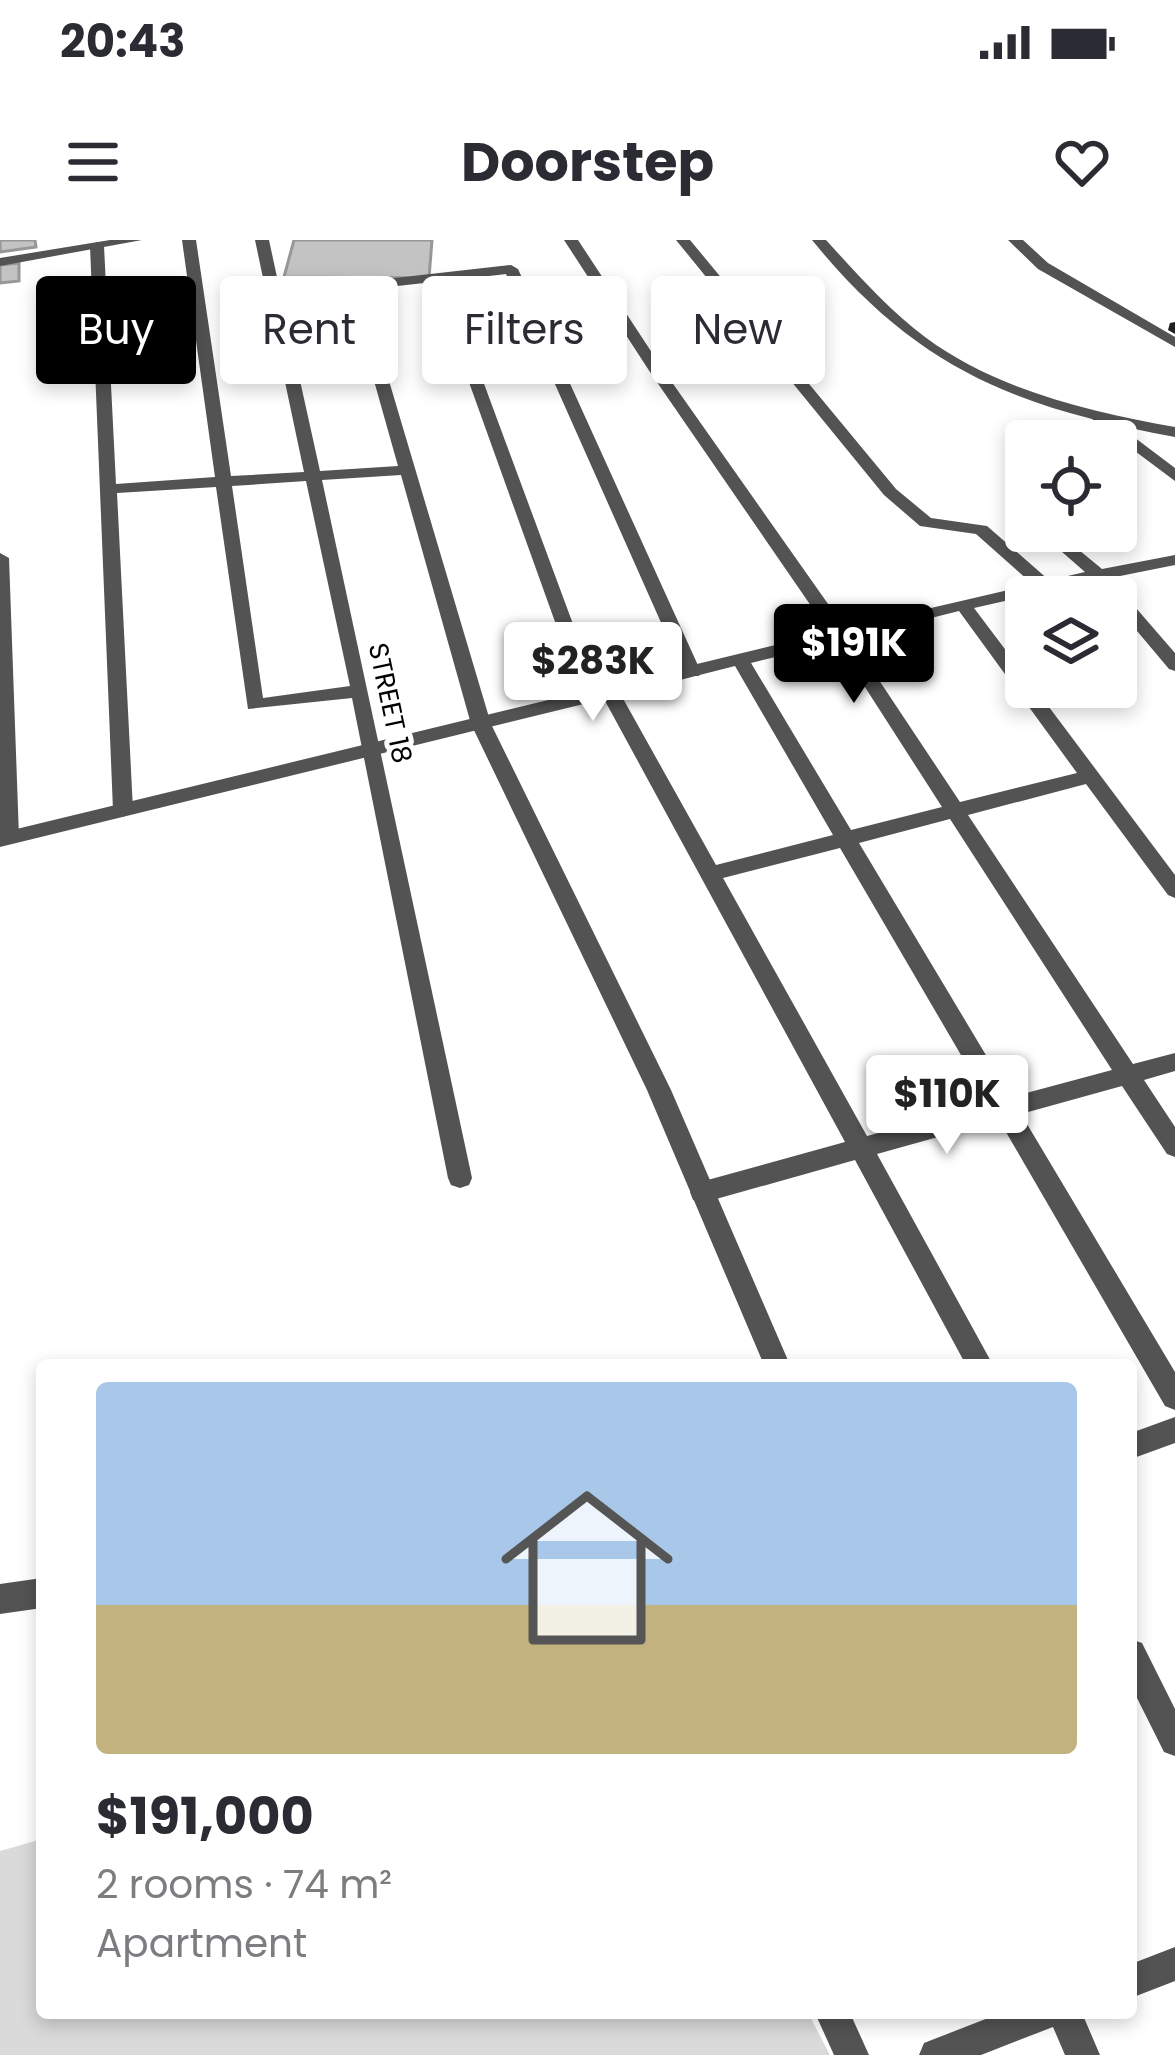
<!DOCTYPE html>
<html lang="en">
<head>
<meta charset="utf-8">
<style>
	:root { --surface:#fff; --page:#f7f7f7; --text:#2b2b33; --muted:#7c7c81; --accent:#000 }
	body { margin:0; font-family:Poppins,sans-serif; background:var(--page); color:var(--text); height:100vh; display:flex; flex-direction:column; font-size:45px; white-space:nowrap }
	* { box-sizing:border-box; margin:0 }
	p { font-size:39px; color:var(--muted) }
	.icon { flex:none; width:66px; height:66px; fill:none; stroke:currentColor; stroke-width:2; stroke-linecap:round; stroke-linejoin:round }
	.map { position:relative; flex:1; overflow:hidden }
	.panel { position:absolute; left:36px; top:1119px; width:1101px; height:660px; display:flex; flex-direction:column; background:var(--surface); border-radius:12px; box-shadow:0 6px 18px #0003 }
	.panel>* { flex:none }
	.hud { position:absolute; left:36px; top:36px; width:1104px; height:108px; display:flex; gap:24px }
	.fabs { position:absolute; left:1005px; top:180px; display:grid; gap:24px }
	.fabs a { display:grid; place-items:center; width:132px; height:132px; border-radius:12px; background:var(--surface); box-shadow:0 6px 18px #0003; font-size:60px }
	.price { position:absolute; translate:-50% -102px; padding:0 27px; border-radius:12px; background:#fff; color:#222; font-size:39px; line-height:78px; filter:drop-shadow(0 3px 6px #0008) }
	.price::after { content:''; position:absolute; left:50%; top:72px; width:36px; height:27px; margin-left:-18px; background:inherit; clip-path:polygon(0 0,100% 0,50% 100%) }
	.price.selected { background:var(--accent); color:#fff }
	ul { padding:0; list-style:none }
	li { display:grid; align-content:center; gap:24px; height:636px; padding:0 60px }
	li span { display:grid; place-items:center; height:372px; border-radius:12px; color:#555 }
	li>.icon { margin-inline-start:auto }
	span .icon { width:216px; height:216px; fill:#fffc; stroke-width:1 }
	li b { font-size:51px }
	.tag { padding:0 42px; border-radius:12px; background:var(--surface); box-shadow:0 6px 18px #0003; font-size:42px; line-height:108px }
	.tag.selected { background:var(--accent); color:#fff }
	.status { display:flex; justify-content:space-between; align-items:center; height:84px; padding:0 60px; background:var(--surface); direction:ltr }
	.status svg { height:33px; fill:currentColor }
	header { display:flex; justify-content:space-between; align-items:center; height:156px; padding:0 60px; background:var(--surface); font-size:54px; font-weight:700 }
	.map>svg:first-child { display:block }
	.green { fill:#dadada }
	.building { fill:#c3c3c3; stroke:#979797; stroke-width:3 }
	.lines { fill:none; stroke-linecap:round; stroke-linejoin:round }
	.lane { fill:#535353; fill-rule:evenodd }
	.street { fill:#535353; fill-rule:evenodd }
	.secondary { fill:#202020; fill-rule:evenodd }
	.labels { text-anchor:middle; stroke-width:10; stroke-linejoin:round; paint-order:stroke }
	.far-street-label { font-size:27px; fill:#000; stroke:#fff }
</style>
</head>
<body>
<div class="status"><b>20:43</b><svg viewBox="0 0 49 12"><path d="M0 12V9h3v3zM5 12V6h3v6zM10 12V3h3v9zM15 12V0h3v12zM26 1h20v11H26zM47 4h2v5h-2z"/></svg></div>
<header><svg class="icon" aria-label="menu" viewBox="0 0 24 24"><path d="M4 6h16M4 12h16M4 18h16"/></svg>Doorstep<svg class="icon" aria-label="heart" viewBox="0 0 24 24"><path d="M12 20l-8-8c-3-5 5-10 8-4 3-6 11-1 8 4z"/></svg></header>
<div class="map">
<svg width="1175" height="1815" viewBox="0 0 1175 1815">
	<rect width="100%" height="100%" fill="#fff"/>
	<!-- green -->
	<path class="green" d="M42 1599V1773H808L830 1815H0V1611Z"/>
	<!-- building -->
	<path class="building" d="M0 0H35L36 7 0 12Z
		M294 0H432L429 38 284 37Z
		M19 23V41L0 43V25Z"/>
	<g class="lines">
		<!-- lane -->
		<path class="lane" d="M182 0H196L231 236 304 232 255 0H269L280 51 511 25 518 29 701 432 699 436H685L683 432 506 34 446 41 600 457 591 463 582 457 433 42 362 50 491 484 671 850 790 1125H764L647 850 471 484 401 235 322 240 472 938 469 945 460 948 451 945 448 938 352 458 248 469 216 247 117 253 133 570 123 577 113 570 90 6 97 2 104 6 116 244 215 237ZM349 52 398 226 320 231 282 59ZM306 241 350 446 263 458 232 246Z
			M676 0H690L896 249 931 278 987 286 1050 341V349H1038L976 294 920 286 884 255Z
			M1092 173H1102L1175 228V241L1092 179Z
			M0 313 9 318 19 597 9 604 0 599Z
			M1047 1773H1082L1100 1815H1065Z"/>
		<!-- street -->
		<path class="street" d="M110 0H142L0 26V18Z
			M564 0H578L664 131 845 388 1085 332 1038 291H1056L1102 329 1175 315V325L1110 338 1175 413V431L1169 429 1116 366V357H1108L1094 341 974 368 1026 437V447H1034L1175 635V658L1168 655 1086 544 968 575 1133 824 1175 813V831L1144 840 1175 887V917L1167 914 1122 846 1021 874 1175 1132V1170L1165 1166 999 880 877 914 993 1125H966L855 920 702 963 693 960 690 952 693 944 845 902 604 459 0 607V593L829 392 650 132ZM959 371 1077 533 960 562 851 398ZM836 402 942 567 851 590 751 423ZM735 426 833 595 716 625 621 455ZM950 579 1112 830 1011 857 859 603ZM840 608 989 863 867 896 723 638Z
			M812 0H826C857 34 888 69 925 97 996 150 1090 172 1175 187V197C1015 167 917 129 812 0Z
			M1008 0H1023L1048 23 1175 97V107L1038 29Z
			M1020 255 1026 257V272L1012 260Z
			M1175 1177V1203L1131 1219V1193Z
			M42 1338V1368L0 1374V1344Z
			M1131 1399 1142 1403 1175 1469V1516L1164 1512 1131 1446Z
			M1175 1707V1741L1131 1758V1724Z
			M815 1773H850L869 1815H834Z
			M1001 1773H1063L1058 1785 981 1815H919L924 1803Z"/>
		<!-- secondary -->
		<path class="secondary" d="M1175 82V94L1168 90 1170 83Z"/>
	</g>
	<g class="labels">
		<!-- far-street labels -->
		<g class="far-street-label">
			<text transform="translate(390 463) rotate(78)" y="9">STREET 18</text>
		</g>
	</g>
</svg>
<div class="fabs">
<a><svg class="icon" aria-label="locate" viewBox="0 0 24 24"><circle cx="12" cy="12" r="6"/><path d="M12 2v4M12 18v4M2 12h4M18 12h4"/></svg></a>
<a><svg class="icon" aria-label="layers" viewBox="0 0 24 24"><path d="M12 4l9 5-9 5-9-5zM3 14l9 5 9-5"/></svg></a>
</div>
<b class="price selected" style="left:854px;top:466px">$191K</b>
<b class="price" style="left:593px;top:484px">$283K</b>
<b class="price" style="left:947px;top:917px">$110K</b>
<div class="hud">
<a class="tag selected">Buy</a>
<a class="tag">Rent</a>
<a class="tag">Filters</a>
<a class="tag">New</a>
</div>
<section class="panel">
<ul>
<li><span style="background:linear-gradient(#a9c7e8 60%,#c2b280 0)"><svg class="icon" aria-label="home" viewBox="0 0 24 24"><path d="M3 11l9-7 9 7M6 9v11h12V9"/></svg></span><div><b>$191,000</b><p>2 rooms · 74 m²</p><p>Apartment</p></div></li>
</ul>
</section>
</div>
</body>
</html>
